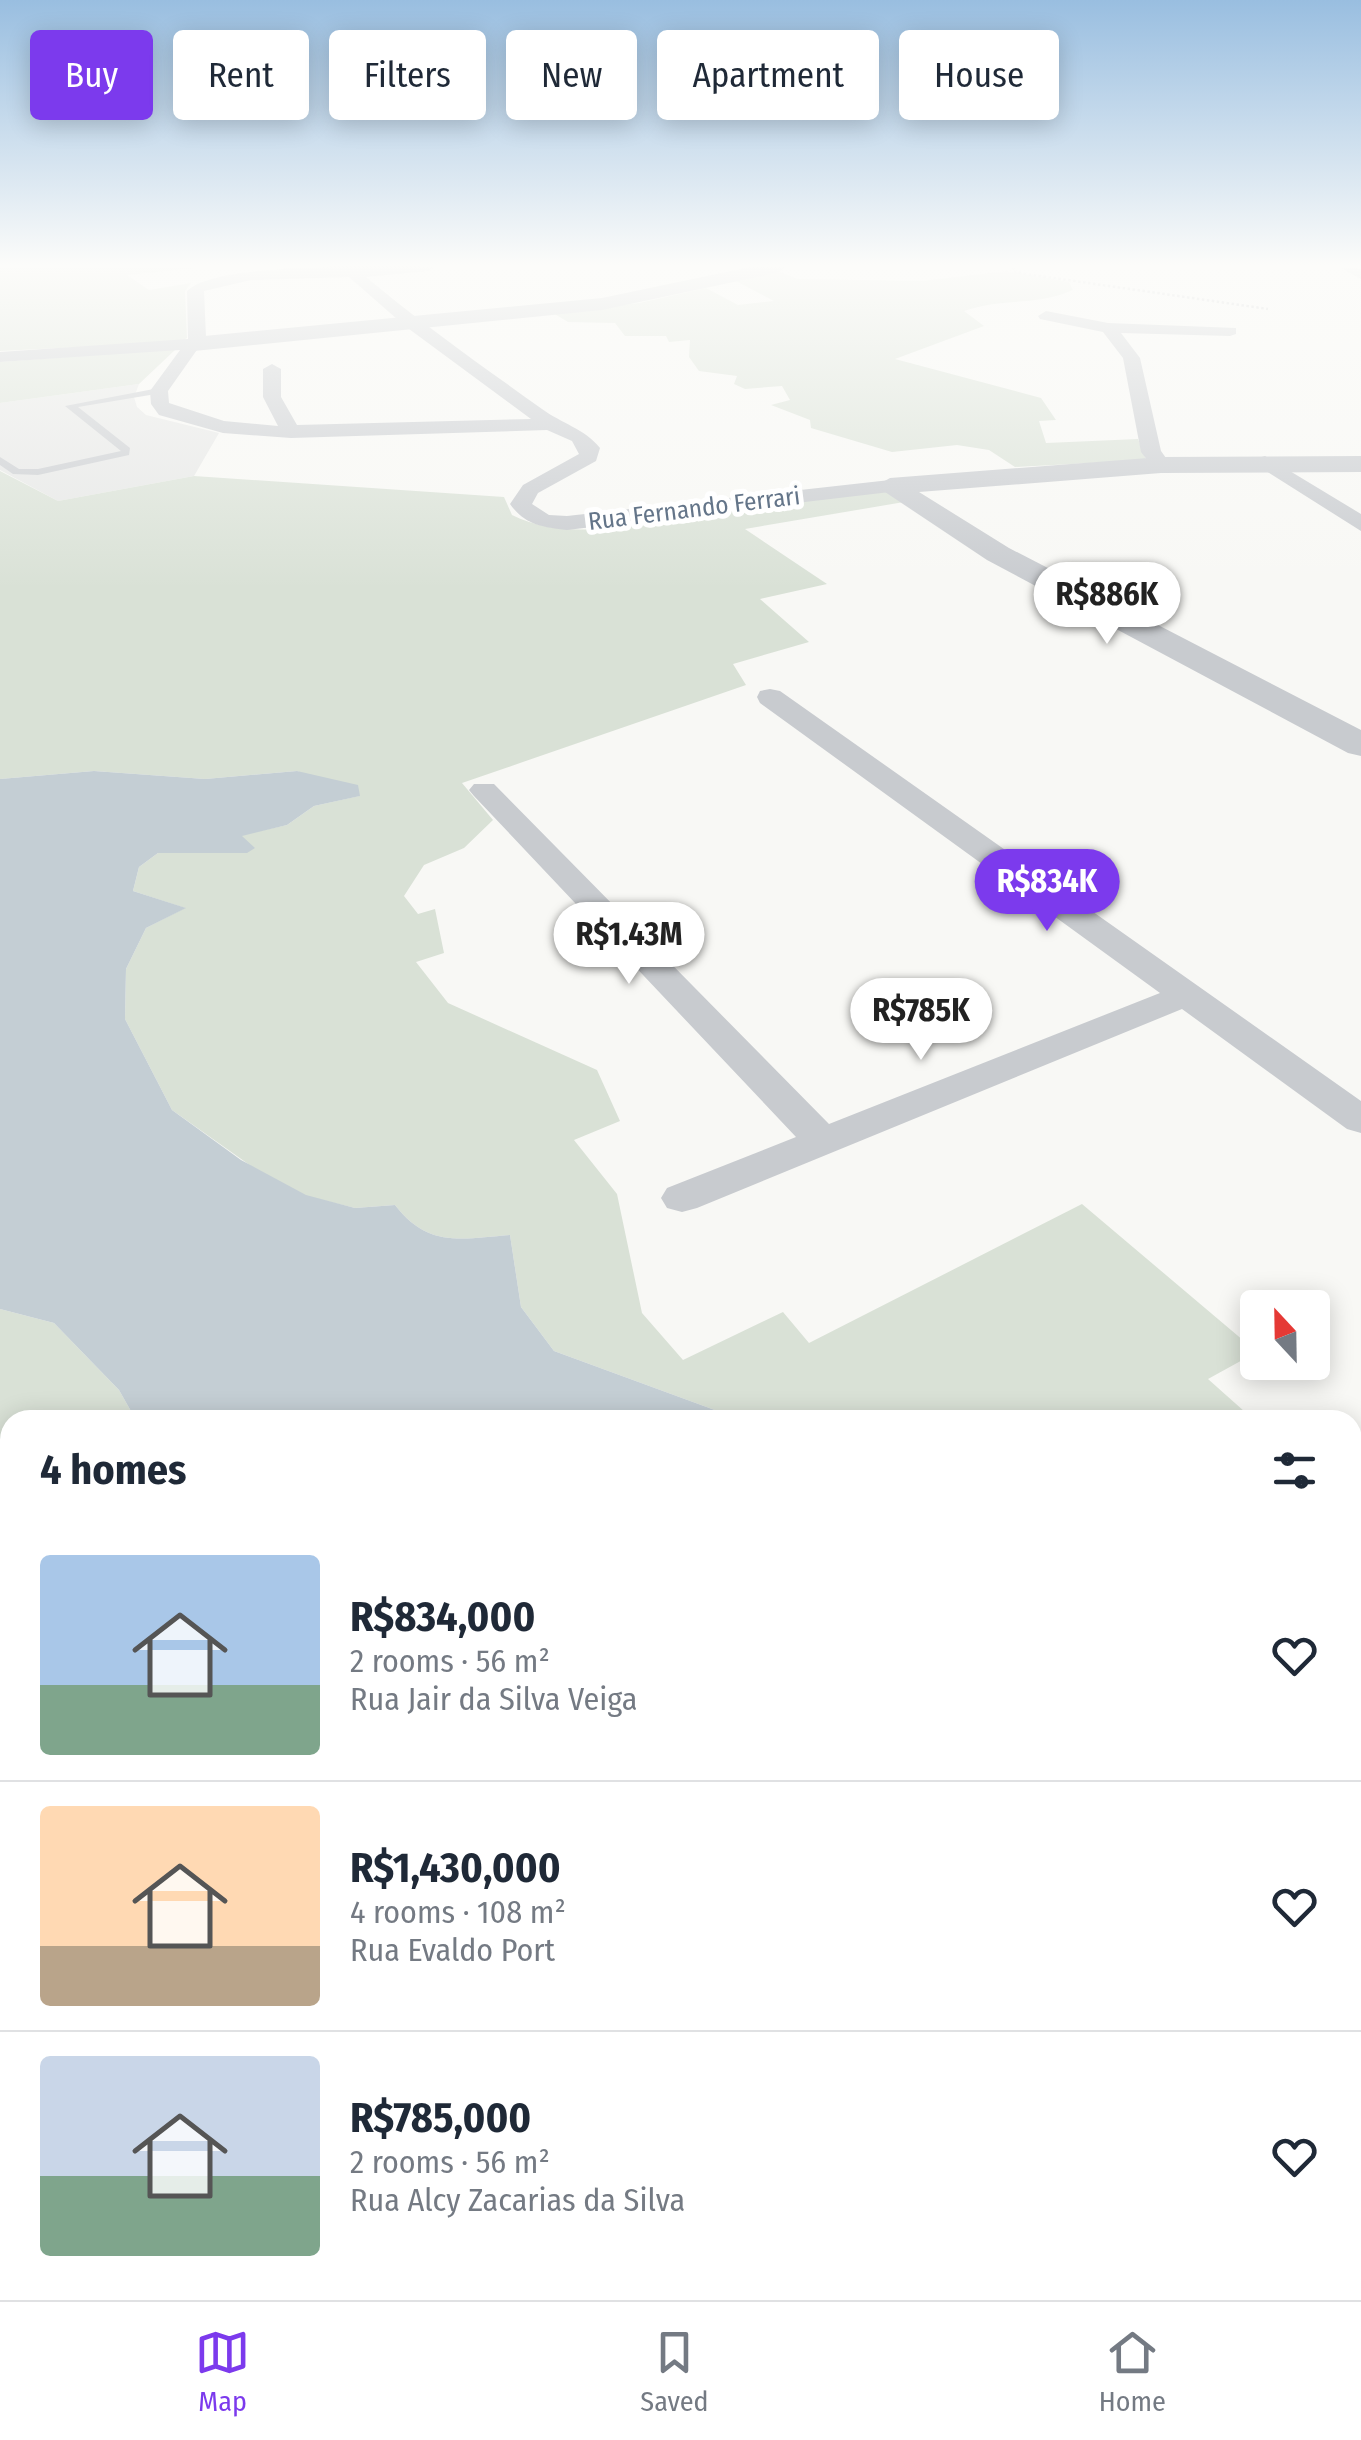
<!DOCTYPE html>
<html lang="en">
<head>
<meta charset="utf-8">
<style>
	:root { --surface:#fff; --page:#f2f2f3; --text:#1f2937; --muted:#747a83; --line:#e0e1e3; --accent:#7c3aed }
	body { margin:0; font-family:"Fira Sans Condensed",sans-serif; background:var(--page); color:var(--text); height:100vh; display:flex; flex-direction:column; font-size:38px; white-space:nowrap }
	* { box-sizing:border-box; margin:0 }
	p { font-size:32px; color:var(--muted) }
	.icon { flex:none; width:55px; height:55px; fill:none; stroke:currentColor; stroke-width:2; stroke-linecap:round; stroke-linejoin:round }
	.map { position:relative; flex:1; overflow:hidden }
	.drawer { position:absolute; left:0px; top:1410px; width:1362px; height:890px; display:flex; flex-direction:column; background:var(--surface); border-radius:30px 30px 0 0; box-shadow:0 5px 25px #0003 }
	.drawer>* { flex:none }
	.guide { position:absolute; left:30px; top:30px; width:1302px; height:90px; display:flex; gap:20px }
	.needle { width:65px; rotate:338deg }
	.fabs { position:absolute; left:1240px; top:1290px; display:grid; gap:20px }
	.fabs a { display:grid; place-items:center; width:90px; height:90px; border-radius:10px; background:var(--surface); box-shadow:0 5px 25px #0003; font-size:50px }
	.price { position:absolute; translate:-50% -85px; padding:0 22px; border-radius:35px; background:#fff; color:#222; font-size:32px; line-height:65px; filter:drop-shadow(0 2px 5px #0008) }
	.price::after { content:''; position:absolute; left:50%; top:60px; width:30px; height:22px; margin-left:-15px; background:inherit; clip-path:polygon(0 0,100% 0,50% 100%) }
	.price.current { background:var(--accent); color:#fff }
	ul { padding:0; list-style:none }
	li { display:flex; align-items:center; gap:30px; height:250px; padding:0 40px }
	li+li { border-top:2px solid var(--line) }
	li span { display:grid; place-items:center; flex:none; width:280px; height:200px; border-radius:10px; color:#555 }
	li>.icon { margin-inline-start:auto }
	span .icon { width:120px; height:120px; fill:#fffc; stroke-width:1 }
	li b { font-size:42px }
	h2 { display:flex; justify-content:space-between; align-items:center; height:120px; padding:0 40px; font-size:42px }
	.chip { padding:0 35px; border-radius:10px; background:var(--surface); box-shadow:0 5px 25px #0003; font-size:35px; line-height:90px }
	.chip.current { background:var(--accent); color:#fff }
	.tab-bar { display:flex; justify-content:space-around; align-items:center; height:140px; border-top:2px solid var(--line); background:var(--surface); font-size:28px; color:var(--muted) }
	.tab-bar a { display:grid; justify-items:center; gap:5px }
	.tab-bar .current { color:var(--accent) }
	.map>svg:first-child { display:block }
	.built { fill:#e6e7e6 }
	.green { fill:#d9e1d6 }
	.water { fill:#c4ced4 }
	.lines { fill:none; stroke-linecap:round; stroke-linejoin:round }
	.path { stroke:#c1c3c6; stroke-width:2.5; stroke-dasharray:2.5 2.5; stroke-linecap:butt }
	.service { fill:#c8cbcf; fill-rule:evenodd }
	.minor { fill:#c8cbcf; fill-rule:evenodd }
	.tertiary { fill:#c8cbcf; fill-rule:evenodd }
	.labels { text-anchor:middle; stroke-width:10; stroke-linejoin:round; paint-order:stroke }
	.far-street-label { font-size:25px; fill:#647589; stroke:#fff }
</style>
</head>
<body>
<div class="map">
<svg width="1361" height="2300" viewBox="0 0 1361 2300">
	<rect width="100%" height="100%" fill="#f8f8f5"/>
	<!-- built -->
	<path class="built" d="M139 384 134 397 137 407 146 415 219 433 194 476 58 501 0 470V403Z"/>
	<!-- green -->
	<path class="green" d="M0 267H206L127 275 149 290 191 283 185 291 187 338 181 342 0 351Z
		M778 271 798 279 922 281 1007 271 1069 282 1073 290C1034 307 1004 297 964 311L984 326 895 359 1041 398 1056 420 1039 421 1046 443 1138 439 1146 460 1015 467 989 450 957 445 892 452 811 428 810 420 771 405 790 400 782 386 745 389 734 384 737 376 699 371 689 357 690 340 669 342 666 336H625L615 323 568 322 553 313 639 303 706 288 738 305 774 301 734 280Z
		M176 349 139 384 0 403V362Z
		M0 471 58 501 194 476 504 497 512 515C579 548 662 516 731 505 782 497 833 494 884 488L904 502 745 529 827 584 760 599 809 642 733 664 746 685 462 783 493 820 464 848 424 865 404 896 418 914 435 909 444 953 416 962 448 1003 597 1070 620 1121 574 1140 617 1194 642 1313 683 1360 783 1312 809 1343 1082 1204 1257 1352 1208 1379 1254 1420H742L554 1351 521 1307 510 1235C461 1239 428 1248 395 1205L355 1208 306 1196 251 1166 172 1110 125 1019 126 969 146 928 185 908 133 891 139 867 158 853 287 825 314 806 359 796 297 771 205 779 94 771 0 779Z
		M0 1309 54 1323 119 1390 136 1420H10V2290H404L400 2300H0Z
		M1352 1506 1361 1513V1837H1352Z
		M1353 2273 1361 2280V2300H725L715 2290H1352Z"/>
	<!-- water -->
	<path class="water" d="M94 771 205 779 297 771 358 785 360 796 314 806 287 825 242 836 255 848 247 853H158L139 867 133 891 186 908 146 928 126 969 125 1019 172 1110 241 1160 306 1195 355 1208 395 1205C428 1248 461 1239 510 1235L521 1307 554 1351 742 1420H136L119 1390 54 1323 0 1309V779Z
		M1352 1837H1361V2280L1352 2273Z"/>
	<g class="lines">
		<!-- path -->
		<path class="path" d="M1013 267V271L1026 274 1268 309"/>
		<!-- service -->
		<path class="service" d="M159 388 162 393 78 407 130 448 129 455 38 475 13 474 0 465V457L19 469H38L121 451 65 406Z"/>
		<!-- minor -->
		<path class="minor" d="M435 267 428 271 366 277C422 324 482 366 542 409 561 423 585 429 600 448L596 461 538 493 532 504 549 515 567 516 890 480 900 486 890 492 567 530C542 527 525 525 510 504L523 485 579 454 572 441 547 430 291 438 223 433 159 415 151 404 150 391 180 350 0 362V352L188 339 187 291C217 261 388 267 435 267ZM349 277 405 326 531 419 297 425 281 397V369L272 364 263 369V397L278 426 224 421 169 403 168 391 206 337 204 291 251 280Z
			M1339 267 1361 269V279Z
			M1046 311 1108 323 1236 328V334L1230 336 1121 333 1140 358 1161 451 1171 465 1168 469H1154L1141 452 1123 358 1103 332 1040 319 1038 316Z
			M1265 456 1361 514V531L1258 466V458Z
			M770 689 780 691 1361 1101V1133L1347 1129 1182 1009 697 1208 682 1212 667 1208 661 1198 667 1188 796 1137 474 796 469 790 474 784H494L829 1124 1160 993 760 703 757 697 760 691Z
			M427 2290H503L499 2300H422Z"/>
		<!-- tertiary -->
		<path class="tertiary" d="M750 267H786L776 273 602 310 194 351 183 344 194 337 602 298Z
			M1361 456V472L1161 473 919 492 1009 548 1361 730V756L1348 753 987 560 876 486 890 478 1161 457Z"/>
	</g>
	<!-- sky -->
	<linearGradient id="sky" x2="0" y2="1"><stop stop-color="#99bee0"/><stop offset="0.45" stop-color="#fcfcfa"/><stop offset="1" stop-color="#fcfcfa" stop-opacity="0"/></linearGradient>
	<rect width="1361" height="589" fill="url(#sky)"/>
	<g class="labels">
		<!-- far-street labels -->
		<g class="far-street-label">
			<text transform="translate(694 508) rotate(-7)" y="9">Rua Fernando Ferrari</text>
		</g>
	</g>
</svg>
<div class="fabs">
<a><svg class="needle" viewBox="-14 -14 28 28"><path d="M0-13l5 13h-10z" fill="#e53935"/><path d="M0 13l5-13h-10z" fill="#747a83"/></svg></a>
</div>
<b class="price" style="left:1107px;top:647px">R$886K</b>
<b class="price current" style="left:1047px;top:934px">R$834K</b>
<b class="price" style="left:629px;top:987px">R$1.43M</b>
<b class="price" style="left:921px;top:1063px">R$785K</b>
<div class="guide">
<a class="chip current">Buy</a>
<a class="chip">Rent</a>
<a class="chip">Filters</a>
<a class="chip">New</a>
<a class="chip">Apartment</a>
<a class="chip">House</a>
</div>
<section class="drawer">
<h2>4 homes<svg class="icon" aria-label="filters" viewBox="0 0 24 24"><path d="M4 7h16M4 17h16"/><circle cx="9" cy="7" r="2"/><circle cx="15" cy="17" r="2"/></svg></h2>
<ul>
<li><span style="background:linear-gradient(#a9c7e8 65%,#7fa58c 0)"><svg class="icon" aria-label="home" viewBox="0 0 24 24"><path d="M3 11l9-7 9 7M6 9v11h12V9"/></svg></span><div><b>R$834,000</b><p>2 rooms · 56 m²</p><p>Rua Jair da Silva Veiga</p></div><svg class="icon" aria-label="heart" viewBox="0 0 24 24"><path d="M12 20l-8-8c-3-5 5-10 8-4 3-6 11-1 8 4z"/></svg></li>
<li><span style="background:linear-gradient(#ffd9b3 70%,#b9a48a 0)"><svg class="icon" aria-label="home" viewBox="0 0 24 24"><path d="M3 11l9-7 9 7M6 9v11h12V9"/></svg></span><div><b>R$1,430,000</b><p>4 rooms · 108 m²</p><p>Rua Evaldo Port</p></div><svg class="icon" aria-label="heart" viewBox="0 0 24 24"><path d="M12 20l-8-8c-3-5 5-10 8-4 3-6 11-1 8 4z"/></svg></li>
<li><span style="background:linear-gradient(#c9d6e8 60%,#7fa58c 0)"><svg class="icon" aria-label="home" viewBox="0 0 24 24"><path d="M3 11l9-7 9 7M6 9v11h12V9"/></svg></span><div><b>R$785,000</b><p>2 rooms · 56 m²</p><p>Rua Alcy Zacarias da Silva</p></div><svg class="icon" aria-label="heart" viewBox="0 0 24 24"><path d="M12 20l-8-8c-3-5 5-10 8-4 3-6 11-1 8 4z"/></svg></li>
</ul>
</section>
</div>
<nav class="tab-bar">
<a class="current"><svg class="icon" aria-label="map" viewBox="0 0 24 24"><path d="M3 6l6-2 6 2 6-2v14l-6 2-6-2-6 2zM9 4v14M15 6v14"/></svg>Map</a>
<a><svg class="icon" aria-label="saved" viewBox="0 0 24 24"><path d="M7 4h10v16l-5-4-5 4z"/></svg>Saved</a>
<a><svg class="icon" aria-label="home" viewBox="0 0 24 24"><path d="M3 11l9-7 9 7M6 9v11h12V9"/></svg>Home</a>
</nav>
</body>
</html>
